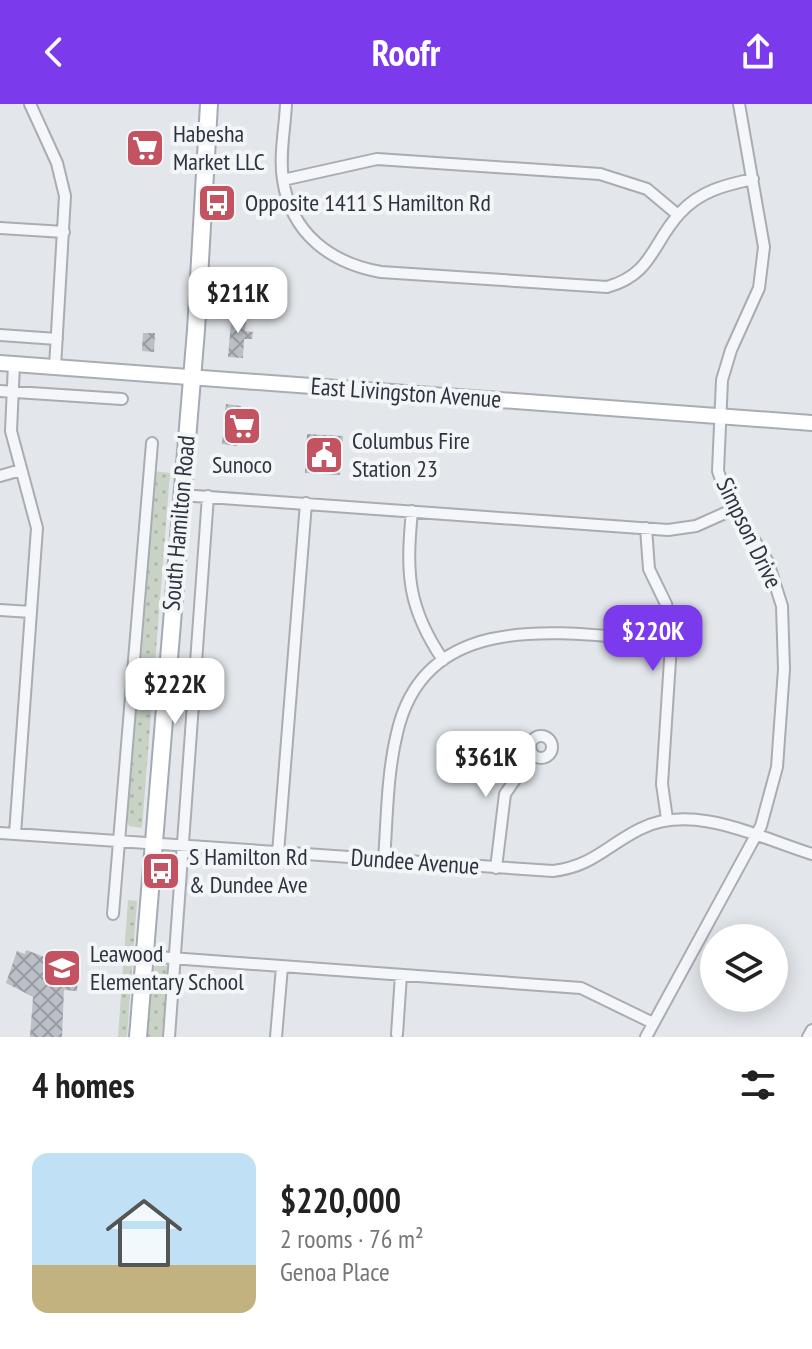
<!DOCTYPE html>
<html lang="en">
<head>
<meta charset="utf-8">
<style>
	:root { --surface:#fff; --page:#f6f6f6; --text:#222; --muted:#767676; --line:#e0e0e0; --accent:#7c3aed }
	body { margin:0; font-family:"PT Sans Narrow",sans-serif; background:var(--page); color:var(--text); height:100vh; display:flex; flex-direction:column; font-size:30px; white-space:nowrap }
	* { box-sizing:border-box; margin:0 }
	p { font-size:26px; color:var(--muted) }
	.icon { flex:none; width:44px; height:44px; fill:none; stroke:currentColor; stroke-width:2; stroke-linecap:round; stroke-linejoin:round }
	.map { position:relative; height:933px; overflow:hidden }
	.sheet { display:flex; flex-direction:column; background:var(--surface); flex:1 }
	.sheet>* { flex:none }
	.controls { position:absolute; left:700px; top:820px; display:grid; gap:16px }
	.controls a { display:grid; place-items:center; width:88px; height:88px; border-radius:50%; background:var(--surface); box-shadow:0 4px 20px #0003; font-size:40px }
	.price { position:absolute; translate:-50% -68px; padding:0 18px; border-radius:16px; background:#fff; color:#222; font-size:26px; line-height:52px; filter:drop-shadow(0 2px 4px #0008) }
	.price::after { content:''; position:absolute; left:50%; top:48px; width:24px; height:18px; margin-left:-12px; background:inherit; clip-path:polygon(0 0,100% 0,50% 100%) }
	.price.active { background:var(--accent); color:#fff }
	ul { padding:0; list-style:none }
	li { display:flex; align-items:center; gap:24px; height:200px; padding:0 32px }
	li+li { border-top:2px solid var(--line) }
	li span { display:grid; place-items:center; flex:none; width:224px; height:160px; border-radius:16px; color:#555 }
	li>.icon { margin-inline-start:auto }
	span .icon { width:96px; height:96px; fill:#fffc; stroke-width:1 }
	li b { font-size:34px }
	h2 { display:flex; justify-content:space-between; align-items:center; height:96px; padding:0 32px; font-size:34px }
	header { display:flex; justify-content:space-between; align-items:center; height:104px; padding:0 32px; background:var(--accent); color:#fff; font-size:36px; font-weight:600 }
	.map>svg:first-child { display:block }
	.grass { fill:url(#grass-dots) }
	.building { fill:url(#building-cross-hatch) }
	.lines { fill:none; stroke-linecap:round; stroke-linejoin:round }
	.street-casing { stroke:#a8adb4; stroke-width:14 }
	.secondary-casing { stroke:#a8adb4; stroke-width:18 }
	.primary-casing { stroke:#a3aab5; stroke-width:20 }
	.street { stroke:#f5f6f9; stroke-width:10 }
	.secondary { stroke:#fff; stroke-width:14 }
	.primary { stroke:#fff; stroke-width:16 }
	.labels { text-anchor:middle; stroke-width:8; stroke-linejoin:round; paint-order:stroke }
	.poi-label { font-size:24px; fill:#2c3341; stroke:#f3f5f7; text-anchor:start }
	.street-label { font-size:24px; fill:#2c3341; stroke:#f3f5f7 }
</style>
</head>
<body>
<header><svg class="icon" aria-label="back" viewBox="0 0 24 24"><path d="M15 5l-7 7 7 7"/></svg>Roofr<svg class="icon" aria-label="share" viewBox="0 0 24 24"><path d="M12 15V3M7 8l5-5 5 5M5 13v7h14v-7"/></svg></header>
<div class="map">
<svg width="812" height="933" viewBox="0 0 812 933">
	<defs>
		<pattern id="grass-dots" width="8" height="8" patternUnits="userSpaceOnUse" patternTransform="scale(2)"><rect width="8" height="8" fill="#c8d3c5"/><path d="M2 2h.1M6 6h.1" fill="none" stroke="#acb6aa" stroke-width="1.8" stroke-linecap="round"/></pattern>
		<pattern id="building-cross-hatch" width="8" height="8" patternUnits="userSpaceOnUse" patternTransform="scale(2)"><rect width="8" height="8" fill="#bbbfc6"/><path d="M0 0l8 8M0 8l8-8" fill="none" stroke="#989ca2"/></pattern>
	</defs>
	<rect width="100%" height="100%" fill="#e3e6ea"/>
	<!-- grass -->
	<path class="grass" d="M153 367 170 369 142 724 129 722 126 714Z
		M128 796 137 797 127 933H118Z
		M159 858 169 864 164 933H147L153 864Z"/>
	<!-- building -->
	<path class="building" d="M232 207 247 208 245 227 253 228 252 235H244L243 254 228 253Z
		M143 229H155L154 248 142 247Z
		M226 300 241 302 240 316 250 317 249 329 239 328 237 342 222 340Z
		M307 330 343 332 340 371 305 369Z
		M26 846 53 856 50 863 78 872 77 887 64 886 62 933H30L33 893 6 879 17 847 25 850Z"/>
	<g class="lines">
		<!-- street casing -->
		<g class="street-casing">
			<path id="street" d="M30 0 57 59 65 92 55 263
				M286 0C285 24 279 52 283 76 291 129 330 159 381 168L607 183C653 170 652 139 680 109 700 87 725 81 753 75
				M283 76 377 55 600 70 647 85 678 111
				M0 124 64 128
				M0 231 57 235
				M14 260 11 327 37 424 15 730
				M0 287 122 295
				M0 372 21 366
				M181 391 668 426 696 422 734 405
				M412 407C406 469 407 503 443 556
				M646 424 649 465 666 500 672 525 662 680 667 715
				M0 506 31 508
				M530 643a11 11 0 1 1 22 0a11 11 0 1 1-22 0Z
				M0 729 553 767C593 762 606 742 640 725 693 698 760 734 812 750
				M278 749 306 399
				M384 757C387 715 387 670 397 629 427 498 575 531 672 538
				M496 764 505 690 533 650
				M113 810 152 339
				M144 852 581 884 653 919
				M397 930 401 871
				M169 933 208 392
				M276 933 282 863
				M646 933 761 722 777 663 784 565 782 502 768 458 727 393 718 367 722 276 731 246 759 184 764 143 739 0
				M808 933 812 926"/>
		</g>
		<!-- secondary casing -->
		<g class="secondary-casing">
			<path id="secondary" d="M0 259 812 319"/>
		</g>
		<!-- primary casing -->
		<g class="primary-casing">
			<path id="primary" d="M138 933 196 226 209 0"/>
		</g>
		<!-- street -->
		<use href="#street" class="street"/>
		<!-- secondary -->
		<use href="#secondary" class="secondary"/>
		<!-- primary -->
		<use href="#primary" class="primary"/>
	</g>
	<!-- icons -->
	<defs>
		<g id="supermarket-square" transform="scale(2)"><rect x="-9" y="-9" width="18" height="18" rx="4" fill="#c45362" stroke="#f3f5f7"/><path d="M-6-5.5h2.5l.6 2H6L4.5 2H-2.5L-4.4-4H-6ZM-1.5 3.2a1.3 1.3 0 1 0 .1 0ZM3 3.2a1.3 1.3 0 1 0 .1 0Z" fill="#fff"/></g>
		<g id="bus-square" transform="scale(2)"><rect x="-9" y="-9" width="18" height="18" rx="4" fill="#c45362" stroke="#f3f5f7"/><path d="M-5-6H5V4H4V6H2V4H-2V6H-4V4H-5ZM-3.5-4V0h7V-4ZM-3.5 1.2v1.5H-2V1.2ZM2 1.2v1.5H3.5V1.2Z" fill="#fff"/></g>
		<g id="civic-square" transform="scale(2)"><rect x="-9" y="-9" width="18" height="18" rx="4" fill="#c45362" stroke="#f3f5f7"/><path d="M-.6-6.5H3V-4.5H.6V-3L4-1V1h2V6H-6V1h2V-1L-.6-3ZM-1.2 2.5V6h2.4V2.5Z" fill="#fff"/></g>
		<g id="school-square" transform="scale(2)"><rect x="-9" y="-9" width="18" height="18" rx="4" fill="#c45362" stroke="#f3f5f7"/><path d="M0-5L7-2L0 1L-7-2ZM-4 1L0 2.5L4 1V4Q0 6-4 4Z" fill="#fff"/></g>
	</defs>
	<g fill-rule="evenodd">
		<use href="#supermarket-square" x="145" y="44"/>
		<use href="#bus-square" x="217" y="99"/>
		<use href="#supermarket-square" x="242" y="322"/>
		<use href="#civic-square" x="324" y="351"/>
		<use href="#bus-square" x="161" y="767"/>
		<use href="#school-square" x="62" y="864"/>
	</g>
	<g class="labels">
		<!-- poi labels -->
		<g class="poi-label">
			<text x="173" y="38">Habesha<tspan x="173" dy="28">Market LLC</tspan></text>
			<text x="245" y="107">Opposite 1411 S Hamilton Rd</text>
			<text x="352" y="345">Columbus Fire<tspan x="352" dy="28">Station 23</tspan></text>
			<text x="242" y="369" text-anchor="middle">Sunoco</text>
			<text x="189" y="761">S Hamilton Rd<tspan x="189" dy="28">&amp; Dundee Ave</tspan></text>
			<text x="90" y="858">Leawood<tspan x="90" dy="28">Elementary School</tspan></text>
		</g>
		<!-- street labels -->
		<g class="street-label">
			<text transform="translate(406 289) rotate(4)" y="8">East Livingston Avenue</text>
			<text transform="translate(179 419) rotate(-85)" y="8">South Hamilton Road</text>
			<text transform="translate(749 429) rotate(64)" y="8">Simpson Drive</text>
			<text transform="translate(415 758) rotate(4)" y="8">Dundee Avenue</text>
		</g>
	</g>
</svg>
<div class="controls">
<a><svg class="icon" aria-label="layers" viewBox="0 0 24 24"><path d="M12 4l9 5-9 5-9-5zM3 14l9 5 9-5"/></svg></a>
</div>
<b class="price" style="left:238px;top:231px">$211K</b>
<b class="price active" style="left:653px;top:569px">$220K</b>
<b class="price" style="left:175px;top:622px">$222K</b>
<b class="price" style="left:486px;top:695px">$361K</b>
</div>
<section class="sheet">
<h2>4 homes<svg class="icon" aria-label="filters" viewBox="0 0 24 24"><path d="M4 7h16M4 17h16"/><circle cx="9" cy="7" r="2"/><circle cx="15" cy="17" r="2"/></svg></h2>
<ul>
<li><span style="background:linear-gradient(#bfe0f5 70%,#c2b280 0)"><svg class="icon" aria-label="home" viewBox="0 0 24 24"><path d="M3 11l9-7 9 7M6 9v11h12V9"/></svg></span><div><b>$220,000</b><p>2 rooms · 76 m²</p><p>Genoa Place</p></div></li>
</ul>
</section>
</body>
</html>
